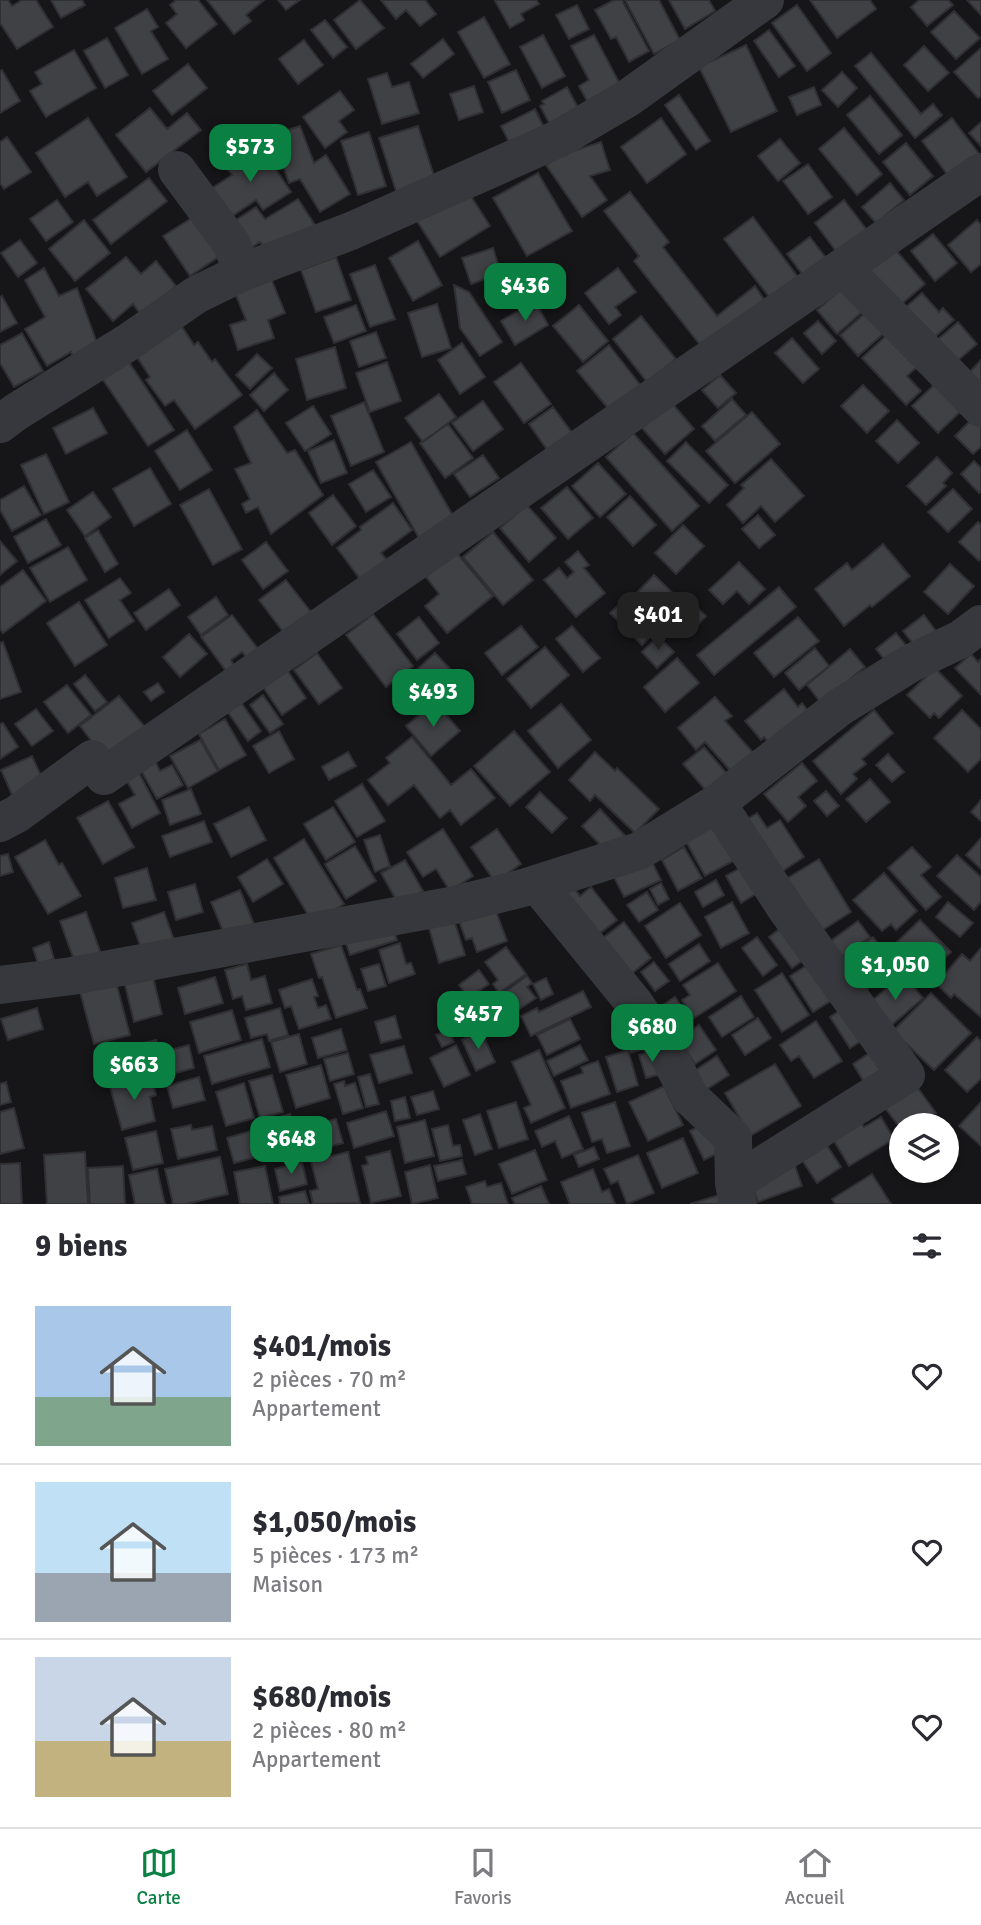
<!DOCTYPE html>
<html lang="fr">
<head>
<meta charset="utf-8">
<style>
	:root { --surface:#fff; --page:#f2f2f3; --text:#2b2b33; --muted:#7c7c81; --line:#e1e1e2; --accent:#0b8043 }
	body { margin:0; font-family:Signika,sans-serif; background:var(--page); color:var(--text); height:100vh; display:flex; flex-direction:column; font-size:26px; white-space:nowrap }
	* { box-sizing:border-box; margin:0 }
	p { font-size:23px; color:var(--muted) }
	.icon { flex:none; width:38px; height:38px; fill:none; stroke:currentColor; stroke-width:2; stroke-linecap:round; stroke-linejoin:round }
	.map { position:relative; height:1204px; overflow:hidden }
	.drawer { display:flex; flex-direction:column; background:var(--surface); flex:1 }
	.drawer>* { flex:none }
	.buttons { position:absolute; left:889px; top:1113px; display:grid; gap:14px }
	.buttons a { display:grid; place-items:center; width:70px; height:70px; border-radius:50%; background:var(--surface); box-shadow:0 2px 5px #0004; font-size:35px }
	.price { position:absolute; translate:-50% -60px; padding:0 16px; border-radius:14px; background:var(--accent); color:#fff; font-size:23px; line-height:46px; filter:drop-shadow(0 2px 4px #0008) }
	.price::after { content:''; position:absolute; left:50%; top:42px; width:21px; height:16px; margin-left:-10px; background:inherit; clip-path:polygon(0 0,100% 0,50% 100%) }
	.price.selected { background:#222; color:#fff }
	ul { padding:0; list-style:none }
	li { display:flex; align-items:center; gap:21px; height:175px; padding:0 35px }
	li+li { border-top:2px solid var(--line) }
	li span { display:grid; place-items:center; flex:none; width:196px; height:140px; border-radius:0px; color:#555 }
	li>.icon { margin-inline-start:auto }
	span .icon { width:84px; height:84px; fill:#fffc; stroke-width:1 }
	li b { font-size:30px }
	h2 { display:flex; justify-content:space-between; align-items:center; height:84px; padding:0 35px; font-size:30px }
	.menu { display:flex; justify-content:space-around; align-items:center; height:98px; border-top:2px solid var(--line); background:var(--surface); font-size:19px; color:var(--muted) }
	.menu a { display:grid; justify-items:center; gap:4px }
	.menu .selected { color:var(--accent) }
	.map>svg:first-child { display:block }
	.building { fill:#404145; stroke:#303034; stroke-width:2 }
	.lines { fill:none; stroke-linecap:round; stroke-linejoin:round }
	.minor { stroke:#37383d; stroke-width:38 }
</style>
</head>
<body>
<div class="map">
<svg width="981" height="1204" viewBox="0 0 981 1204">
	<rect width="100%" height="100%" fill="#161618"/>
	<!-- building -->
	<path class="building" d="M0 0H8L12 6 22 0H36L53 27 17 49 0 23Z
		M51 0H82L85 5 61 18Z
		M176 0H198L217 24 186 48 166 23 177 14 170 5Z
		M207 0H264L246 15 251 21 234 34Z
		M278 0H300L286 10Z
		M360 0 384 28 356 49 334 20Z
		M381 0H425L436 14 420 26 406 10 396 19Z
		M497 0H536L539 4 521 14 524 20 510 28 495 1Z
		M614 0H622L649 51 629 62 616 37 611 39 595 10Z
		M625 0H659L680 40 654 54Z
		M669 0H709L715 11 685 29Z
		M810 0H870L876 9 837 38Z
		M919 0H948L953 5 927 26 911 7Z
		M967 0H981V15Z
		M577 5 589 29 569 39 556 15Z
		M797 5 831 53 807 71 772 23Z
		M147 9 158 27 151 31 168 59 142 74 115 28Z
		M954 11 980 38 956 59 931 32Z
		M484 17 510 64 484 78 458 32Z
		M325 20 347 47 333 58 311 30Z
		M769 30 795 66 779 77 754 41Z
		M543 35 565 76 542 88 520 47Z
		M594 35 621 86 588 103 579 86 589 80 571 46Z
		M107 38 128 75 105 88 84 51Z
		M443 39 454 54 423 78 411 64Z
		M304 40 323 65 298 84 279 59Z
		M746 45 777 111 731 132 699 67Z
		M924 46 949 73 928 91 904 65Z
		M981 48V96L978 98 954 72Z
		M74 50 96 88 46 117 30 91 42 84 35 72Z
		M871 53 921 114 933 104 942 115 915 138 855 66Z
		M188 64 207 88 172 115 153 91Z
		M2 70 20 101 0 113V71Z
		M516 70 530 100 502 113 488 82Z
		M842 72 857 88 838 107 822 90Z
		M387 73 392 87 409 82 419 113 382 124 368 79Z
		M474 86 483 112 459 120 450 94Z
		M567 87 583 117 554 132 540 106 544 104 542 101Z
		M814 87 821 105 797 115 789 97Z
		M340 91 354 110 339 121 347 132 325 148 303 117Z
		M679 95 710 141 696 150 665 105Z
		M870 96 902 135 879 154 847 115Z
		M150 108 167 129 187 113 201 130 146 172 116 135Z
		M535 109 546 132 512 148 501 126Z
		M88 118 127 177 97 196 88 182 65 197 36 153Z
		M661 118 686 154 647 183 621 147Z
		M952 118 980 155 950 178 922 141Z
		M981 122V146L969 133Z
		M300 126 314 163 326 155 350 194 320 212 300 179 289 183 272 135Z
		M418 126 436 182 397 194 379 138Z
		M844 128 882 174 857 195 819 149Z
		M369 132 386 186 358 195 341 141Z
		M7 137 31 172 4 189 0 183V142Z
		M780 139 800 163 778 181 758 156Z
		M601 142 610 170 590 176 607 200 582 217 546 165 571 148 573 151Z
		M906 143 933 176 910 195 883 162Z
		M259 144 291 192 263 210 256 200 228 219 209 190 232 175 226 167Z
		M808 164 832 197 808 214 783 181Z
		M538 173 572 231 527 256 493 198Z
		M149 178 167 201 111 244 93 220Z
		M890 183 904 200 876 223 862 207Z
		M467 190 490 226 440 257 417 221Z
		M630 192 669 242 663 247 717 316 755 286 768 305 704 350 634 261 639 256 604 211Z
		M298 199 315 225 268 255 260 242 246 251 228 225 256 207 265 219Z
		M57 200 73 222 46 241 30 219Z
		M844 200 867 230 838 254 815 223Z
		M203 211 229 250 190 276 163 236Z
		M753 217 801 281 773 302 724 239Z
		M84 220 110 253 75 281 49 249Z
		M977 220 981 225V264L971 272 948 245Z
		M933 234 957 263 935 281 911 251Z
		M810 237 829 262 806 279 787 254Z
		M20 240 37 263 18 277 1 253Z
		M418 241 442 285 413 301 389 258Z
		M493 248 501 274 471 284 462 258Z
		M894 248 925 284 891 313 859 277Z
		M126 257 141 274 156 261 176 286 141 315 133 304 113 321 86 289Z
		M336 257 351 300 316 312 301 270Z
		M375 265 395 319 370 327 350 274Z
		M44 268 59 296 77 288 97 343 74 358 71 352 47 366 25 329 45 317 25 280Z
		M618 268 636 292 615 307 621 315 609 324 585 293Z
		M271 278 285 313 268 320 274 338 238 350 230 325 246 320 235 293Z
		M848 283 869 306 837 334 817 310Z
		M454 285 469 292 502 342 480 356 460 328Z
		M922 293 939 312 943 308 954 320 929 342 901 311Z
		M2 296 17 323 0 332V297Z
		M535 301 548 325 515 345 501 321Z
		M437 304 451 348 422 357 408 313Z
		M356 305 366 331 334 343 324 317Z
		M579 305 608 341 583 362 553 326Z
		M872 307 890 328 858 356 840 335Z
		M641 316 676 359 647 382 613 339Z
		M177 319 194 345 198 342 212 362 215 359 242 395 195 429 174 400 165 406 146 380 150 377 131 348Z
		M818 321 836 341 822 354 804 333Z
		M958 322 977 344 949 368 930 346Z
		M892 330 917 367 907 376 921 391 906 405 862 358Z
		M376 332 386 358 359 367 350 341Z
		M22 333 43 371 14 387 0 363V345Z
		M792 338 819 369 803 383 775 353Z
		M462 343 485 377 460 394 438 360Z
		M609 345 642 387 611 412 577 371Z
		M335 347 346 388 307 400 296 359Z
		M123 353 174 430 148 446 97 371Z
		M257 354 272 368 250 389 236 375Z
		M981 360V393L965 377Z
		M387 362 401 401 370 412 356 373Z
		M521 363 551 404 524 423 494 382Z
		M274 373 288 390 264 411 250 395Z
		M720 375 736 393 718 408 702 390Z
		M937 382 964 408 938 433 912 406Z
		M863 385 889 411 867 433 841 406Z
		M439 394 456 417 423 442 405 418Z
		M732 399 746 415 715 441 702 426Z
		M483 401 503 429 473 451 452 423Z
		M364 402 384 452 351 466 331 416Z
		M671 402 694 429 665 454 642 428Z
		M313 406 331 434 305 451 286 423Z
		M553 407 573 434 548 451 529 424Z
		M93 408 107 433 66 454 53 428Z
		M257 410 287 453 295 450 323 495 271 534 258 507 246 513 242 504 250 499 235 469 251 463 234 427Z
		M752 412 780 444 735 483 706 451Z
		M977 414 981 418V447L973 454 955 436Z
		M897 420 919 443 898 463 876 441Z
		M448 424 473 458 445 478 420 443Z
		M187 430 212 470 180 490 155 451Z
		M633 433 699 506 672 531 606 457Z
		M334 440 347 473 321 483 308 451Z
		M411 442 453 516 419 538 376 462Z
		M686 442 728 485 709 503 667 461Z
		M46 454 69 502 44 514 21 465Z
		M483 455 499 478 470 497 454 474Z
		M937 457 952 473 943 483 946 486 926 505 907 486Z
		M771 459 804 496 775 522 761 506 743 523 727 505 744 488 741 485Z
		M974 461 981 468V491L979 493 961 474Z
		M598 463 626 494 600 517 572 486Z
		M150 468 171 504 134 526 113 489Z
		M373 470 391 497 366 512 349 484Z
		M24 486 41 515 12 531 0 510V500Z
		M567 487 593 518 568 539 541 508Z
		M209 489 242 549 213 565 180 505Z
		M953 489 972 509 948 532 928 512Z
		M93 492 111 517 85 536 67 510Z
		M333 495 356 526 332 545 309 513Z
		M630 496 656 525 633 546 607 517Z
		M393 503 412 530 381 553 387 560 360 579 337 548 361 530 360 527Z
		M527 505 556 538 529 562 500 528Z
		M758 515 775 535 759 548 742 529Z
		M46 519 61 545 28 563 14 537Z
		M978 522 981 525V558L979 561 959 542Z
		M683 525 704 546 676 574 655 553Z
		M98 530 118 564 105 572 85 538Z
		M493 532 533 580 503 605 463 557Z
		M0 541 17 561 0 575Z
		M266 542 288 571 263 589 242 560Z
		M883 544 910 576 872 607 870 605 844 626 815 589 847 563 852 570Z
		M68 547 87 580 50 602 30 568Z
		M578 551 589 565 584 568 605 593 576 617 544 580 559 568 567 578 574 572 565 562Z
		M456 552 493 596 447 633 425 606 439 594 426 577Z
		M739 562 765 589 749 604 737 591 723 604 709 590Z
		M950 564 974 586 948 614 924 592Z
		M23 570 46 601 3 633 0 629V587Z
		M654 575 679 599 683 594 706 616 687 637 664 615 652 627 628 602Z
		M120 578 131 593 120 600 134 621 109 638 85 600Z
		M286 580 311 612 284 633 259 600Z
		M779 587 796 607 714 675 697 655Z
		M169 589 180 605 146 630 134 613Z
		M216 597 228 615 201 635 188 617Z
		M79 602 107 645 75 666 47 623Z
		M622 602 653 634 642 645 610 613Z
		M373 614 413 666 386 687 346 635Z
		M232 615 259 650 248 659 242 652 231 660 234 665 226 671 201 637Z
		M924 615 939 635 919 651 903 631Z
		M419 617 439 643 417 660 397 634Z
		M798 617 819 641 774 677 754 653Z
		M521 626 538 647 502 675 485 653Z
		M572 626 600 658 583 672 556 639Z
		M896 633 912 653 892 669 876 649Z
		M189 634 207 654 180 677 163 657Z
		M658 636 674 652 657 668 642 652Z
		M3 642 21 692 0 699V643Z
		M545 647 569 675 531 708 507 679Z
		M815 648 829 666 799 690 785 673Z
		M850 649 865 667 821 703 807 685Z
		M317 653 342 688 319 704 294 670Z
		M435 653 454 673 430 696 410 676Z
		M971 654 978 662 981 659V695L955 668Z
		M677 658 699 683 665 712 644 687Z
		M285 667 306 698 282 715 261 684Z
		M935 668 962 696 939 718 934 713 930 718 907 695Z
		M85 675 107 702 95 711 74 684Z
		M158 683 164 692 151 701 144 692Z
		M67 685 91 715 68 733 44 702Z
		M784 689 798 707 802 703 813 717 774 749 764 737 761 740 745 721Z
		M263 695 283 724 270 733 250 705Z
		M119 696 145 727 103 756 80 726Z
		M715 697 732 716 725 721 756 756 734 775 705 742 696 750 678 728Z
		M240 701 261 731 248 741 227 711Z
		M435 702 460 731 431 756 406 726Z
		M561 704 591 740 558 768 528 731Z
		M36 709 53 731 32 746 15 724Z
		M874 710 893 733 862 759 866 764 853 774 857 779 841 794 813 761Z
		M962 710 981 729V759L968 772 934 738Z
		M225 719 246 755 219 770 199 734Z
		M3 723 18 747 0 759V724Z
		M279 731 294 759 269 773 253 746Z
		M514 731 550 772 510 806 474 766Z
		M412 737 451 785 471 769 495 798 461 825 450 810 440 818 414 785 388 805 368 780 390 763 386 758Z
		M200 740 218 771 188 788 170 756Z
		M704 747 729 776 708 793 683 764Z
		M348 752 356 766 329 780 322 767Z
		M595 752 615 771 617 768 659 809 635 833 595 795 590 801 569 780Z
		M888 754 904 772 892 782 876 765Z
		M32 756 44 782 13 797 1 770Z
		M154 759 160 771 172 765 183 785 157 799 139 767Z
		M802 763 817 781 798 797 806 806 788 822 764 794Z
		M138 771 160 813 132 828 119 804 135 795 125 778Z
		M870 779 890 802 866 822 846 799Z
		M362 784 385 821 357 837 335 801Z
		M191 789 201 814 170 825 162 800Z
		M826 791 839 806 827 816 814 801Z
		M540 792 567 818 552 833 526 807Z
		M981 800V821L971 812Z
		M108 801 134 847 103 864 77 818Z
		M249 807 266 840 231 857 214 824Z
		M333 807 355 842 326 860 304 824Z
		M600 809 629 840 611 856 582 826Z
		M757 813 767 828 780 820 804 857 775 876 741 823Z
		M204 821 212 842 170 857 162 836Z
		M716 824 735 860 705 876 685 840Z
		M443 829 473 876 450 891 436 869 423 877 407 852Z
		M497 829 521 864 495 882 471 847Z
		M380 835 390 866 375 872 364 840Z
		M981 838V869L966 855Z
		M304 839 344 904 313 923 274 858Z
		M45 840 59 865 62 863 81 896 48 914 15 857Z
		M355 846 376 881 346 899 325 864Z
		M684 847 702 878 678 891 662 860Z
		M912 847 931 867 921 875 941 897 926 910 888 868Z
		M8 854 13 872 0 876V856Z
		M957 855 981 877V902L974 910 937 876Z
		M267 859 283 884 253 902 238 877Z
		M819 859 851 912 821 931 776 885Z
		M405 860 423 891 399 905 381 873Z
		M651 860 661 880 624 897 614 877Z
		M747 864 762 890 741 903 726 876Z
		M147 868 156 900 123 908 115 878Z
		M884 873 917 911 896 930 891 924 882 931 853 900Z
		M716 880 724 895 703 907 695 892Z
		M661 883 669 899 658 905 650 889Z
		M195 884 203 912 176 920 168 892Z
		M591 887 617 920 591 940 560 899 574 888 580 896Z
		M240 890 256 929 227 941 211 902Z
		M647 892 658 910 639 922 627 905Z
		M732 902 749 933 721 948 705 917Z
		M948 902 973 923 960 937 936 917Z
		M680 903 701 935 666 958 645 926Z
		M494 906 507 941 477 952 472 938 466 940 458 918Z
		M86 912 101 954 75 963 60 921Z
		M164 912 174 940 142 951 132 923Z
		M452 913 465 955 439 963 427 921Z
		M920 920 951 952 926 976 895 944Z
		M858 921 870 937 839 959 828 943Z
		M624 922 651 958 631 974 603 938Z
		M789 922 812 954 792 968 769 937Z
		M392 926 397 940 350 955 345 941Z
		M757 937 777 965 763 976 742 948Z
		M873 937 881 947 886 943 902 965 860 994 837 963Z
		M49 942 54 959 38 964 33 948Z
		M400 943 406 964 411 963 415 974 389 983 379 950Z
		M699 944 710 961 680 981 669 964Z
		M341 945 357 990 360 989 367 1008 336 1018 322 977 319 978 311 954Z
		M506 947 526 974 499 993 493 984 498 980 485 962Z
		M981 948V1017L954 994 951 998 936 984 962 954 970 961Z
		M817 959 840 995 813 1012 790 976Z
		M654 962 669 981 655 991 641 972Z
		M718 963 736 991 694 1018 682 1000 690 995 683 985Z
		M247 964 251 980 265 976 272 1003 246 1010 242 996 233 999 225 970Z
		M379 964 386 986 368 991 361 969Z
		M479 970 489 984 469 998 459 985Z
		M152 973 162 1014 134 1022 124 981Z
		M782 973 809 1015 782 1032 755 990Z
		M903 974 923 998 887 1029 867 1005Z
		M527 976 532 983 527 987 536 998 515 1012 502 994Z
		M215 977 223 1003 185 1014 178 988Z
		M546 978 553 994 541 1000 533 984Z
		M312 979 318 996 314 997 318 1008 326 1005 331 1019 299 1029 291 1006 285 1008 279 990Z
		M116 982 130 1035 94 1044 80 992Z
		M583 991 591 1007 531 1036 521 1016 537 1008 539 1012Z
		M931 993 971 1033 934 1070 893 1031Z
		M741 996 754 1017 722 1037 709 1017Z
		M675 997 689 1018 662 1036 648 1015Z
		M852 1003 872 1034 850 1048 830 1017Z
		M37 1008 43 1029 8 1040 1 1019Z
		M280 1008 288 1035 269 1041 267 1034 251 1038 245 1018Z
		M232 1010 241 1040 199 1053 190 1022Z
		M395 1016 401 1038 381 1043 375 1022Z
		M758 1018 771 1038 745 1055 732 1035Z
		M570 1019 580 1039 547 1055 537 1035Z
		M816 1021 842 1061 814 1078 799 1056 791 1061 780 1045Z
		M699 1025 716 1050 695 1064 679 1039Z
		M341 1029 347 1050 318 1058 312 1038Z
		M448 1030 454 1042 442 1047 436 1035Z
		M645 1030 650 1047 630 1053 625 1036Z
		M481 1031 495 1062 476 1071 462 1040Z
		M299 1034 307 1064 280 1072 271 1042Z
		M977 1037 981 1041V1079L967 1092 945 1070Z
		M262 1039 270 1067 212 1084 204 1056Z
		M156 1040 159 1053 189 1045 194 1068 154 1079 145 1043Z
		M139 1045 145 1070 107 1079 101 1055Z
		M456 1045 470 1075 444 1087 430 1058Z
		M580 1045 588 1060 554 1076 547 1061Z
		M404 1046 412 1073 379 1083 370 1055Z
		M880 1046 895 1069 867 1087 853 1064Z
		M658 1049 665 1073 646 1078 639 1055Z
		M539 1050 565 1108 531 1123 524 1108 531 1105 512 1062Z
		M628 1050 638 1085 617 1092 606 1057Z
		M348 1053 354 1074 330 1081 324 1059Z
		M717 1056 729 1075 701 1093 688 1075Z
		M598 1061 610 1094 571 1108 561 1081 583 1073 581 1067Z
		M775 1064 801 1106 750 1136 725 1093Z
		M321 1065 330 1098 296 1108 286 1075Z
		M370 1074 379 1104 366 1107 358 1077Z
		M272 1075 283 1112 260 1118 249 1081Z
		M151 1076 156 1095 150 1097 155 1121 122 1130 110 1087Z
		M199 1077 205 1100 173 1108 167 1086Z
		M912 1080 936 1113 921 1125H901V1129L882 1104Z
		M344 1081 345 1086 355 1083 363 1108 343 1114 334 1084Z
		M6 1082 11 1102 0 1105V1084Z
		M244 1083 254 1118 226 1126 216 1092Z
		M664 1086 683 1125 648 1141 629 1102Z
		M433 1091 439 1109 417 1115 411 1097Z
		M405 1097 410 1118 395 1121 391 1101Z
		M516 1102 528 1139 499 1148 487 1111Z
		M615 1102 630 1146 607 1153 602 1139 592 1142 582 1113Z
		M981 1102V1146L959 1126Z
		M14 1108 24 1148 0 1154V1112Z
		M386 1111 394 1136 354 1148 347 1123Z
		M290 1114 299 1146 276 1153 266 1121Z
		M480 1114 492 1149 475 1155 463 1120Z
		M569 1116 583 1149 562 1158 555 1141 542 1147 535 1131Z
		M881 1117 894 1139 849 1166 831 1136 859 1119 864 1127Z
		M336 1119 343 1143 313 1151 306 1127Z
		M425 1120 434 1156 405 1163 397 1127Z
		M707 1122 722 1151 704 1160 690 1131Z
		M191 1125 192 1130 212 1126 217 1150 178 1159 171 1129Z
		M448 1125 453 1146 460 1145 462 1156 440 1161 432 1129Z
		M261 1128 268 1154 234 1163 227 1138Z
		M947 1129 954 1141 949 1144 956 1157 947 1163Z
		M156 1131 163 1163 133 1170 125 1138Z
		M683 1138 698 1173 662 1188 647 1153Z
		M826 1144 841 1167 817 1183 802 1160Z
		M594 1147 599 1159 579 1167 574 1155Z
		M535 1150 547 1180 512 1194 499 1164Z
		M390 1151 401 1196 371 1203 362 1166 368 1164 366 1157Z
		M85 1152 88 1204H47L44 1155Z
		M348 1152 360 1203 313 1204 310 1191 318 1189 311 1161Z
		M638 1155 654 1193 627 1204 618 1181 611 1184 604 1169Z
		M220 1157 228 1194 186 1204H173L165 1169Z
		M462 1160 466 1174 438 1181 434 1166Z
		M302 1162 307 1184 280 1191 275 1169Z
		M20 1163 22 1204H0V1164Z
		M794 1163 802 1186 758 1202 750 1179Z
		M430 1165 438 1198 412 1204 405 1172Z
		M123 1166 125 1204H90L88 1168Z
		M265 1166 273 1204H240L234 1172Z
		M157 1169 165 1204H135L129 1175Z
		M593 1169 602 1192 609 1189 615 1204H570L561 1182Z
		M910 1171H934L917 1182Z
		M872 1174 891 1204H835L832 1199Z
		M485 1181 487 1187 501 1183 508 1204H472L466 1187Z
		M541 1186 549 1204H515L512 1198Z
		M305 1191 309 1204H280L279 1197Z
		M732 1191 736 1204H690Z"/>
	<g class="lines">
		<!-- minor -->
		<path class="minor" d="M177 170 231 243 243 272
			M843 268 981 408
			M0 424 16 412 127 343 196 295 243 272 351 231 558 139 628 98 765 0
			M717 803 787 910 906 1075 734 1183 738 1204
			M0 823 17 814 92 759 104 776C396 574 689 374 981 172
			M537 884 634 1003 664 1047 690 1097 733 1138 734 1183
			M0 985 72 976 450 906 523 888 639 851 717 803 840 707 911 663 961 639 981 624"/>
	</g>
</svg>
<div class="buttons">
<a><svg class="icon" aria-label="layers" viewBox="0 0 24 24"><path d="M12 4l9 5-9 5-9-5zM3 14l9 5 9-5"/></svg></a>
</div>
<b class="price" style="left:250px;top:184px">$573</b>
<b class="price" style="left:525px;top:323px">$436</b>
<b class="price selected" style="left:658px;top:652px">$401</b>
<b class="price" style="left:433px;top:729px">$493</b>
<b class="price" style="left:895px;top:1002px">$1,050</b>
<b class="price" style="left:478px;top:1051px">$457</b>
<b class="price" style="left:652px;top:1064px">$680</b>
<b class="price" style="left:134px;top:1102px">$663</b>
<b class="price" style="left:291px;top:1176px">$648</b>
</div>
<section class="drawer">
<h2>9 biens<svg class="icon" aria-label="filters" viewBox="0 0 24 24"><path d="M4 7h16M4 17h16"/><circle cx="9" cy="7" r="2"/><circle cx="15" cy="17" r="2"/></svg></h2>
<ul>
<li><span style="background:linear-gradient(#a9c7e8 65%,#7fa58c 0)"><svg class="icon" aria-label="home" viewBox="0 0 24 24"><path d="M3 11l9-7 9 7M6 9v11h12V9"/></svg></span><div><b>$401/mois</b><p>2 pièces · 70 m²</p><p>Appartement</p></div><svg class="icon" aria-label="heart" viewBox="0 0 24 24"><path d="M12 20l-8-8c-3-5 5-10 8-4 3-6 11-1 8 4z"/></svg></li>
<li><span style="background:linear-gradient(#bfe0f5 65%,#9aa5b1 0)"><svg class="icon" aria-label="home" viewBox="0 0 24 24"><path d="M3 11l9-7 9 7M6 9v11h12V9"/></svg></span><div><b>$1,050/mois</b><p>5 pièces · 173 m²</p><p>Maison</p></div><svg class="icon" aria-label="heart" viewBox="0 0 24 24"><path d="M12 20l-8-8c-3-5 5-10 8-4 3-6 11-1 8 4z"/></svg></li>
<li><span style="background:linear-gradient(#c9d6e8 60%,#c2b280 0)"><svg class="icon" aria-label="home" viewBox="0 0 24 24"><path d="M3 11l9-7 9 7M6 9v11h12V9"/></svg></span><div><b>$680/mois</b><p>2 pièces · 80 m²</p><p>Appartement</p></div><svg class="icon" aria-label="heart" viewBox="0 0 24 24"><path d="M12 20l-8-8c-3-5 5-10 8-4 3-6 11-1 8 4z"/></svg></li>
</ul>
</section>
<nav class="menu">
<a class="selected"><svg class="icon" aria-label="map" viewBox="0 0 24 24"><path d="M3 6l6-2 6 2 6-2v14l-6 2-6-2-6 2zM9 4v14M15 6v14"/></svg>Carte</a>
<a><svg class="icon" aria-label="saved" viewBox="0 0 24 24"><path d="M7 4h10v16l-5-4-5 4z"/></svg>Favoris</a>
<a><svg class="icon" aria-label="home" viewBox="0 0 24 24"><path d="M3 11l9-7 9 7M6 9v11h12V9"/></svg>Accueil</a>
</nav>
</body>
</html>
